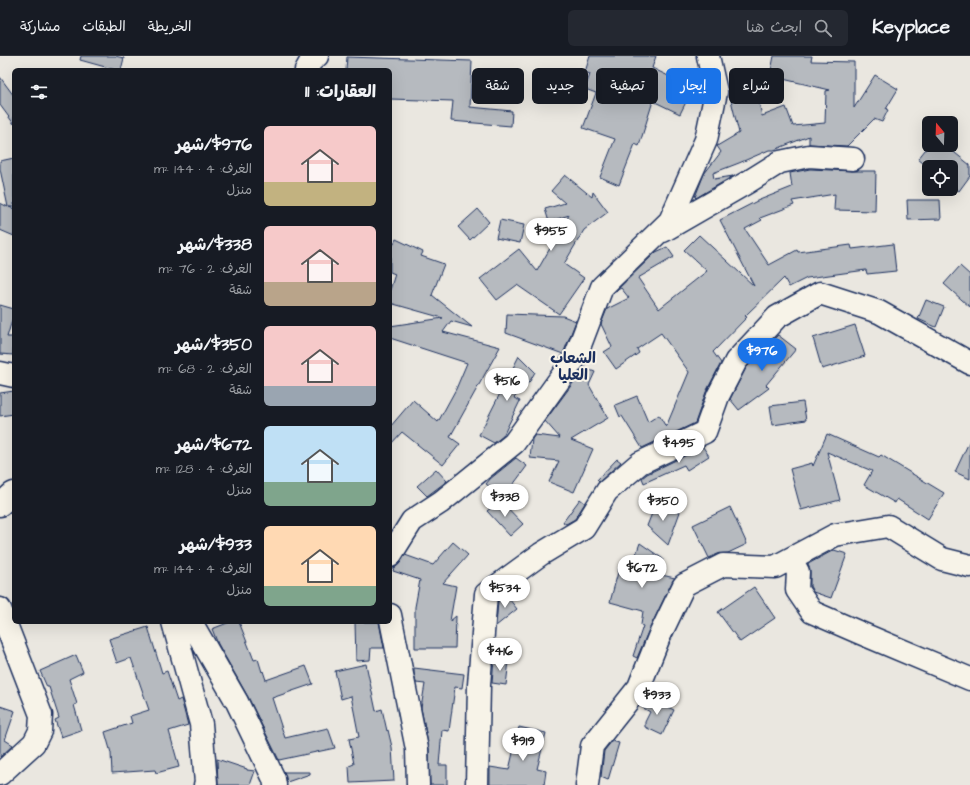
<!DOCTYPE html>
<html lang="ar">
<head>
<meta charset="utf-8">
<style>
	:root { --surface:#171b24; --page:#242831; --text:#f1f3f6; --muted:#9ea1a6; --line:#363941; --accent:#1a73e8 }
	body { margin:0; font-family:"Architects Daughter","Playpen Sans Arabic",sans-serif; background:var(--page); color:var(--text); direction:rtl; height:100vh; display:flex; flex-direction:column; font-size:15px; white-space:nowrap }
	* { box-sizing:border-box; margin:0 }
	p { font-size:13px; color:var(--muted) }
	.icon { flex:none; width:22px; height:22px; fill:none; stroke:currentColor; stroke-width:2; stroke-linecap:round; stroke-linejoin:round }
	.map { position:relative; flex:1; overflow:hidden; direction:ltr }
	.side { position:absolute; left:12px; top:12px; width:380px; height:556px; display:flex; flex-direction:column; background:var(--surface); border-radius:6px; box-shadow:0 4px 16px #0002; direction:rtl }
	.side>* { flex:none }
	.guide { position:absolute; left:404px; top:12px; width:380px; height:36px; direction:rtl; display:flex; gap:8px }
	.needle { width:26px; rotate:341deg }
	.tools { position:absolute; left:922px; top:60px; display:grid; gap:8px }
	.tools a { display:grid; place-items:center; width:36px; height:36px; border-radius:6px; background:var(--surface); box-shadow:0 4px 16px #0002; font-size:20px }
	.price { position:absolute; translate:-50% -34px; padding:0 9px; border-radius:14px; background:#fff; color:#222; font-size:13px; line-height:26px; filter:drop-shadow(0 1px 2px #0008) }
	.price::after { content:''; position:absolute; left:50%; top:24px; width:12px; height:9px; margin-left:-6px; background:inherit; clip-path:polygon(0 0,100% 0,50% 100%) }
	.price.selected { background:var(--accent); color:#fff }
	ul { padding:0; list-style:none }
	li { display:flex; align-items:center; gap:12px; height:100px; padding:0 16px }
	li span { display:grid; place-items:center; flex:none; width:112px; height:80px; border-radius:6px; color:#555 }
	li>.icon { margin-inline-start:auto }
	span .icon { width:48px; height:48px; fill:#fffc; stroke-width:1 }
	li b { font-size:17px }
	h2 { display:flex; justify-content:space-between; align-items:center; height:48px; padding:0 16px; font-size:17px }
	.pill { padding:0 14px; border-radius:6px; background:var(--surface); box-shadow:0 4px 16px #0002; font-size:14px; line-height:36px }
	.pill.selected { background:var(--accent); color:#fff }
	header { display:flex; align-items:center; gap:24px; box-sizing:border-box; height:56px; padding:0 20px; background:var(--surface); border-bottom:1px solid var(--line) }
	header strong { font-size:19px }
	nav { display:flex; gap:22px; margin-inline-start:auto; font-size:14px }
	.search { width:280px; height:36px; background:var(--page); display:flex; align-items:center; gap:10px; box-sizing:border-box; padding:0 14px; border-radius:6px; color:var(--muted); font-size:15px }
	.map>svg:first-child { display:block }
	.building { fill:#b6babf; stroke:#1b2f5e }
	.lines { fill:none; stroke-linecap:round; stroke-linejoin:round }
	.minor-casing { stroke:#1b2f5e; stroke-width:25 }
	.minor { stroke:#f7f3e8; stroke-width:22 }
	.labels { text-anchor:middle; stroke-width:4; stroke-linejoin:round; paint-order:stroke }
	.district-label { font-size:15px; font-weight:bold; fill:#1b2f5e; stroke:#f7f3e8 }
</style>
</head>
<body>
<header>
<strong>Keyplace</strong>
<div class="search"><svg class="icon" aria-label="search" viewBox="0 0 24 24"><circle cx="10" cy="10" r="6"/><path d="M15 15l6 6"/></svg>ابحث هنا</div>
<nav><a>الخريطة</a><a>الطبقات</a><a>مشاركة</a></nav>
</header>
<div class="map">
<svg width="970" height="729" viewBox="0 0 970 729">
	<rect width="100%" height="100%" fill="#eae7e0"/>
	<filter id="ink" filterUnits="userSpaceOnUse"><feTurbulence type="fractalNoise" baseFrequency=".025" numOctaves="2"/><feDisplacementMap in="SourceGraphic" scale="8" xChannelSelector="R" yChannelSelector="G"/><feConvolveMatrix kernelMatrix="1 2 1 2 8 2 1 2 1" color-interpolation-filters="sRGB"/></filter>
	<g filter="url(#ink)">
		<!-- building -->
		<path class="building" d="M81 0H115L124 2 121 14H116L80 4Z
			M590 0H656L652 12 693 32 680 58 653 45 639 90 635 88 619 129 600 121 615 83 583 72 596 37 585 33 590 18 585 16Z
			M774 0H812L811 5 854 6V52L875 19 898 33 886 53 888 54 882 66 874 63 847 90 809 88V80L774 94H769L739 107 713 117 714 123 733 120 696 142 695 141 704 118 721 96 717 90 739 77 730 40 756 33 762 60 786 51 793 70 825 67 826 35 830 34 770 20Z
			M347 1 472 5 470 51 512 55 511 70 451 65 453 45 390 43V14H346Z
			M0 21 14 40V68L0 49Z
			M929 89H945L970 109V120L959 135 951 129V111L929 112 918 103Z
			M14 102V151H9L14 153V180L0 174V147L8 151 0 113V105Z
			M810 113 852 115H876L875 155 834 154 835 138 792 145 794 149 760 162 762 164 745 173 769 209 797 194 798 196 851 189 852 193 893 188 896 215 867 218 866 214 807 222 789 231 784 222 745 260 747 261 713 296 721 307 706 336 695 367 642 392 622 360 620 361 615 349 637 340 648 366 659 359 666 371 689 316 661 277 637 293 639 297 616 313 604 296 612 291 601 268 607 253 629 242 621 232 616 235 656 196 667 191 674 201 638 222 659 253 707 215 684 194 699 179 754 230 720 164 757 145 792 131 790 117Z
			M565 119 592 141 593 136 608 156 584 174 564 208 584 222 559 258 517 229 497 244 480 223 519 193 537 215 569 159 549 166 545 153 565 147 551 135Z
			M907 144H940L941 163 908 164Z
			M478 153 489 166 470 184 458 171Z
			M500 164 524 169 520 187 496 182Z
			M396 183 423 196 421 200 444 208 432 239 472 271 451 265 443 276 500 291 450 381 460 388 443 409 402 376 390 389V371L413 344 438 366 456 333 467 307 390 282V270L443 262 390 247V234L395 218 390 216V195Z
			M960 210 970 219V251L944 228Z
			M926 244 944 251 936 271 918 263Z
			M0 249 14 253V258L7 281H14L13 299 0 298Z
			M507 258 563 260 576 265 563 298 506 277Z
			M855 269 865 300 822 313 813 282Z
			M778 279 796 293 766 329 769 332 739 354 730 343 746 312Z
			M519 300 535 316 530 325 514 342 520 345 503 380 494 387 479 379Z
			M584 312 595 316 589 329 608 362 571 384 593 393 574 436 549 426 559 405 530 402 532 383 535 379 560 382 545 365Z
			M14 335V358L0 360V337Z
			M803 346 806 364 773 369 770 350Z
			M827 378 879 401 881 399 944 437 928 463 897 443 895 447 864 429 872 415 827 396 840 444 801 454 790 413 812 407 813 410Z
			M970 384V423L955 416Z
			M703 391 709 400 687 414 684 409 644 427 642 422 647 418Z
			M516 402 527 410 504 441 486 428 490 423Z
			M617 403 621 406 599 426 597 424Z
			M436 413 447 425 427 440 417 430Z
			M580 443 585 447 575 463 566 468 563 466Z
			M500 444 523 468 510 480 487 455Z
			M656 447 680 456 668 489 647 470Z
			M730 451 747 488 728 497 718 498 709 502 693 469Z
			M453 486 468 499 443 527 456 530 450 565 456 560 455 592H415V551L420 524 393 515 394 512 396 511 400 507 405 499 433 509Z
			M640 487 663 503 657 518 675 522 673 524 648 576 637 602 633 600 643 570 641 569 643 555 610 546 620 509 631 512Z
			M834 494 847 498 831 542 813 536 810 530V516L808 508Z
			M754 531 775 562 740 586 718 556Z
			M506 539 517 553 496 570 498 545Z
			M230 566H239L254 604 258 603 262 616 263 615 266 624 306 610 313 628 272 642 285 682 328 672 335 692 279 704 248 641 218 588 212 573Z
			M355 566H379L384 592H371L370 604 356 605Z
			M148 571 162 617 167 615 177 645 181 643 188 669 169 675 179 711 156 717 155 714 112 717 111 697 105 676 132 667 130 660 149 654 131 602 117 607 109 583Z
			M76 599 83 616 69 623 77 648 74 649 81 674 61 681 55 664 59 662 49 631H47L40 615Z
			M494 603 509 605 506 629 492 627Z
			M366 608 376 655 382 653 387 675 388 674 392 691 394 725 350 727 349 710 354 708 349 683 359 681 351 640 341 643 335 615Z
			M414 612 464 618 462 632 455 631 449 675 442 674 439 709H447V729H430L429 693 421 652 425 628 416 627 414 617Z
			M647 641 674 654 662 679 645 671V666L650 656 640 650Z
			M0 650 15 655 5 684 13 689 0 701Z
			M519 671 546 677 537 713 546 715 544 729H490V711L509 714Z
			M612 685 619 687 608 724 601 721 604 695Z
			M217 703 247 713V714L255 715 250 729H218Z
			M284 716H310V718L287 726Z"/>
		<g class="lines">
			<!-- minor casing -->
			<g class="minor-casing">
				<path id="minor" d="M306 14 311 5 317 0
					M663 175 748 126 780 106 809 100 853 103
					M0 317 14 320
					M0 449 12 438 14 437
					M390 500 412 465 441 446 514 387 575 302 602 231 670 165 706 84 716 36 708 0
					M791 503 798 516 797 534 812 556 858 576 970 623
					M0 553 41 659 40 675 34 687 0 718
					M390 559 417 693 418 729
					M173 566 201 668 206 727 205 729
					M191 566 237 646 274 723 275 729
					M477 729 479 629 486 538 541 498 584 472 607 435 640 407 705 376 718 340 736 305 777 261 820 237 879 256 970 307
					M587 729 592 690 639 631 659 581 684 529 723 509 775 511 835 479 888 470 942 503 970 510"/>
			</g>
			<!-- minor -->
			<use href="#minor" class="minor"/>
		</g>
	</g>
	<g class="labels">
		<!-- district labels -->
		<g class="district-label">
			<text x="573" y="307">الشعاب<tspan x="573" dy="17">العليا</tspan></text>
		</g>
	</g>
</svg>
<div class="tools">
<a><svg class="needle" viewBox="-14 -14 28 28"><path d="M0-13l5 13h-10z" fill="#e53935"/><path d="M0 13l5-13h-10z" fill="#9ea1a6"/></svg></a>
<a><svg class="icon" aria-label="locate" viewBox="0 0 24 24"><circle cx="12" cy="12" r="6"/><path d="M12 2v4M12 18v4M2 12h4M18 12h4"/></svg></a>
</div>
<b class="price" style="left:551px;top:196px">$955</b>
<b class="price selected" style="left:762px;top:316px">$976</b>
<b class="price" style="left:507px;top:346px">$516</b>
<b class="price" style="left:679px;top:408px">$495</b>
<b class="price" style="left:505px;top:462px">$338</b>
<b class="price" style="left:663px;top:466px">$350</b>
<b class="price" style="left:642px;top:533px">$672</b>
<b class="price" style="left:505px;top:553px">$534</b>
<b class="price" style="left:500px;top:616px">$416</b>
<b class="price" style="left:657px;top:660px">$933</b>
<b class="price" style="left:523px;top:706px">$919</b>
<div class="guide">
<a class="pill">شراء</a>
<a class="pill selected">إيجار</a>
<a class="pill">تصفية</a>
<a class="pill">جديد</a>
<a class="pill">شقة</a>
</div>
<section class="side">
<h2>العقارات: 11<svg class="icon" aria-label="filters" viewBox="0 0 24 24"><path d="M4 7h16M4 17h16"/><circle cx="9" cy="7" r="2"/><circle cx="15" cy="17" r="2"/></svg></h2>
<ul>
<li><span style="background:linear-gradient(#f6c9c9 70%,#c2b280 0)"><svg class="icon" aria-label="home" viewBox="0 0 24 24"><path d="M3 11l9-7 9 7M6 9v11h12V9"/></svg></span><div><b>$976/شهر</b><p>الغرف: 4 · 144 m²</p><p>منزل</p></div></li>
<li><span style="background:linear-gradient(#f6c9c9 70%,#b9a48a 0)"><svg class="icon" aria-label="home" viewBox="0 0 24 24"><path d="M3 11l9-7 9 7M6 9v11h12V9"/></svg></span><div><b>$338/شهر</b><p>الغرف: 2 · 76 m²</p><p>شقة</p></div></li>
<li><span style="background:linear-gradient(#f6c9c9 75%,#9aa5b1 0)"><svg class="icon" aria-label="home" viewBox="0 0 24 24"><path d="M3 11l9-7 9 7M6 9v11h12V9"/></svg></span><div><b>$350/شهر</b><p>الغرف: 2 · 68 m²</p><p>شقة</p></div></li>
<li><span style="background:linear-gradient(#bfe0f5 70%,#7fa58c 0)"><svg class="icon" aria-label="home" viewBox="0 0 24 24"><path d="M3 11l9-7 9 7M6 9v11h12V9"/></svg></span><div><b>$672/شهر</b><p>الغرف: 4 · 128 m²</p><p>منزل</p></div></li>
<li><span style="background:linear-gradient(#ffd9b3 75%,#7fa58c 0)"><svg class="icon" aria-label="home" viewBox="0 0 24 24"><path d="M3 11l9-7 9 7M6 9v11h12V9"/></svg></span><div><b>$933/شهر</b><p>الغرف: 4 · 144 m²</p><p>منزل</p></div></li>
</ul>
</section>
</div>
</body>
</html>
